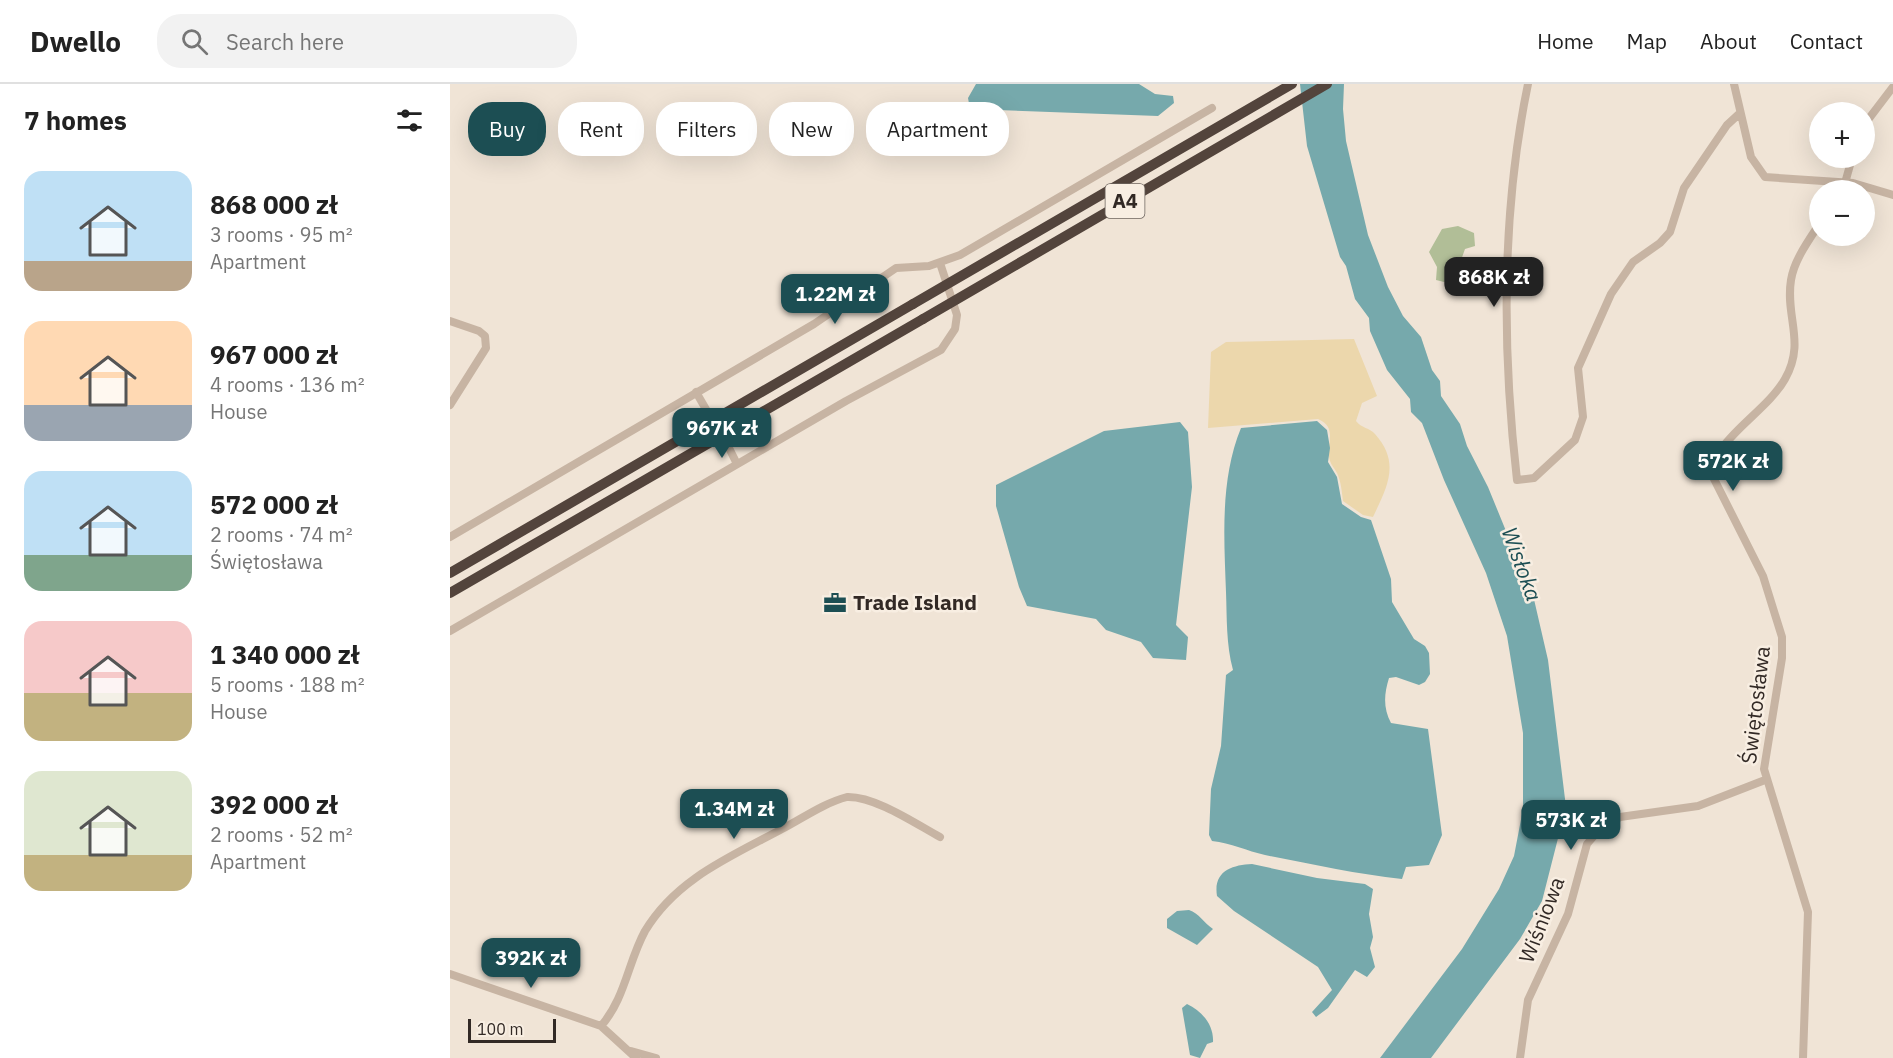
<!DOCTYPE html>
<html lang="en">
<head>
<meta charset="utf-8">
<style>
	:root { --surface:#fff; --page:#f2f2f2; --text:#222; --muted:#767676; --line:#e0e0e0; --accent:#1c4e53 }
	body { margin:0; font-family:"IBM Plex Sans",sans-serif; background:var(--page); color:var(--text); height:100vh; display:flex; flex-direction:column; font-size:22px; white-space:nowrap }
	* { box-sizing:border-box; margin:0 }
	p { font-size:20px; color:var(--muted) }
	.icon { flex:none; width:33px; height:33px; fill:none; stroke:currentColor; stroke-width:2; stroke-linecap:round; stroke-linejoin:round }
	.map { position:relative; flex:1; overflow:hidden }
	.details { display:flex; flex-direction:column; background:var(--surface); width:450px }
	.details>* { flex:none }
	.banner { position:absolute; left:18px; top:18px; width:570px; height:54px; display:flex; gap:12px }
	.fabs { position:absolute; left:1359px; top:18px; display:grid; gap:12px }
	.fabs a { display:grid; place-items:center; width:66px; height:66px; border-radius:50%; background:var(--surface); box-shadow:0 6px 24px #0002; font-size:30px }
	.scale { position:absolute; left:18px; bottom:15px; width:88px; box-sizing:border-box; padding-left:6px; border:3px solid #322925; border-top:0; font-size:16px; line-height:21px; white-space:nowrap; color:#322925; -webkit-text-stroke:4px #f8eee2; paint-order:stroke }
	.price { position:absolute; translate:-50% -51px; padding:0 14px; border-radius:12px; background:var(--accent); color:#fff; font-size:20px; line-height:39px; filter:drop-shadow(0 2px 3px #0008) }
	.price::after { content:''; position:absolute; left:50%; top:36px; width:18px; height:14px; margin-left:-9px; background:inherit; clip-path:polygon(0 0,100% 0,50% 100%) }
	.price.on { background:#222; color:#fff }
	ul { padding:0; list-style:none }
	li { display:flex; align-items:center; gap:18px; height:150px; padding:0 24px }
	li span { display:grid; place-items:center; flex:none; width:168px; height:120px; border-radius:18px; color:#555 }
	li>.icon { margin-inline-start:auto }
	span .icon { width:72px; height:72px; fill:#fffc; stroke-width:1 }
	li b { font-size:26px }
	h2 { display:flex; justify-content:space-between; align-items:center; height:72px; padding:0 24px; font-size:26px }
	.pill { padding:0 21px; border-radius:24px; background:var(--surface); box-shadow:0 6px 24px #0002; font-size:21px; line-height:54px }
	.pill.on { background:var(--accent); color:#fff }
	header { display:flex; align-items:center; gap:36px; box-sizing:border-box; height:84px; padding:0 30px; background:var(--surface); border-bottom:2px solid var(--line) }
	header strong { font-size:28px }
	nav { display:flex; gap:33px; margin-inline-start:auto; font-size:21px }
	.search { width:420px; height:54px; background:var(--page); display:flex; align-items:center; gap:15px; box-sizing:border-box; padding:0 21px; border-radius:24px; color:var(--muted); font-size:22px }
	main { display:flex; flex:1; min-height:0 }
	.map>svg:first-child { display:block }
	.green { fill:#b1be97 }
	.sand { fill:#ecd7ac }
	.water { fill:#76a9ac }
	.lines { fill:none; stroke-linecap:round; stroke-linejoin:round }
	.minor-tunnel { stroke:#cabfb3; stroke-width:8; stroke-dasharray:8 4; stroke-linecap:butt }
	.minor { stroke:#c7b4a3; stroke-width:8 }
	.highway { stroke:#53443c; stroke-width:10 }
	.highway-bridge { stroke:#53443c; stroke-width:10 }
	.labels { text-anchor:middle; stroke-width:5; stroke-linejoin:round; paint-order:stroke }
	.shield { fill:#f8eee2; stroke:#6d645e; stroke-width:1.5 }
	.shield-label { font-size:20px; font-weight:bold; fill:#322925 }
	.poi-label { font-size:21px; font-weight:bold; fill:#322925; stroke:#f8eee2; text-anchor:start }
	.street-label { font-size:21px; fill:#322925; stroke:#f8eee2 }
	.water-label { font-size:22px; font-style:italic; fill:#1c4e53; stroke:#f8eee2 }
</style>
</head>
<body>
<header>
<strong>Dwello</strong>
<div class="search"><svg class="icon" aria-label="search" viewBox="0 0 24 24"><circle cx="10" cy="10" r="6"/><path d="M15 15l6 6"/></svg>Search here</div>
<nav><a>Home</a><a>Map</a><a>About</a><a>Contact</a></nav>
</header>
<main>
<section class="details">
<h2>7 homes<svg class="icon" aria-label="filters" viewBox="0 0 24 24"><path d="M4 7h16M4 17h16"/><circle cx="9" cy="7" r="2"/><circle cx="15" cy="17" r="2"/></svg></h2>
<ul>
<li><span style="background:linear-gradient(#bfe0f5 75%,#b9a48a 0)"><svg class="icon" aria-label="home" viewBox="0 0 24 24"><path d="M3 11l9-7 9 7M6 9v11h12V9"/></svg></span><div><b>868 000 zł</b><p>3 rooms · 95 m²</p><p>Apartment</p></div></li>
<li><span style="background:linear-gradient(#ffd9b3 70%,#9aa5b1 0)"><svg class="icon" aria-label="home" viewBox="0 0 24 24"><path d="M3 11l9-7 9 7M6 9v11h12V9"/></svg></span><div><b>967 000 zł</b><p>4 rooms · 136 m²</p><p>House</p></div></li>
<li><span style="background:linear-gradient(#bfe0f5 70%,#7fa58c 0)"><svg class="icon" aria-label="home" viewBox="0 0 24 24"><path d="M3 11l9-7 9 7M6 9v11h12V9"/></svg></span><div><b>572 000 zł</b><p>2 rooms · 74 m²</p><p>Świętosława</p></div></li>
<li><span style="background:linear-gradient(#f6c9c9 60%,#c2b280 0)"><svg class="icon" aria-label="home" viewBox="0 0 24 24"><path d="M3 11l9-7 9 7M6 9v11h12V9"/></svg></span><div><b>1 340 000 zł</b><p>5 rooms · 188 m²</p><p>House</p></div></li>
<li><span style="background:linear-gradient(#dfe7d0 70%,#c2b280 0)"><svg class="icon" aria-label="home" viewBox="0 0 24 24"><path d="M3 11l9-7 9 7M6 9v11h12V9"/></svg></span><div><b>392 000 zł</b><p>2 rooms · 52 m²</p><p>Apartment</p></div></li>
</ul>
</section>
<div class="map">
<svg width="1443" height="974" viewBox="0 0 1443 974">
	<rect width="100%" height="100%" fill="#f0e4d6"/>
	<!-- green -->
	<path class="green" d="M1008 142 1024 149 1025 162 1015 165 1010 179 1015 191 994 198 986 196 987 183 979 168 992 145Z"/>
	<!-- sand -->
	<path class="sand" d="M904 255 927 312 912 319 906 337C911 344 920 344 925 350 951 379 937 403 923 433L913 431 893 417C892 409 891 397 887 389 885 385 881 381 880 377 875 361 889 344 868 335L758 344 761 268 776 258Z"/>
	<!-- water -->
	<path class="water" d="M526 0H689L705 10 723 12 724 19 708 32 520 25 518 14Z
		M850 0H894L893 25 896 57 918 151 938 203 953 232 971 253 982 286 990 297 991 312 1010 340 1017 362 1038 403 1056 447 1077 485 1098 576 1116 723 1092 817 1070 855 981 974H930L1012 865 1049 805 1064 772 1073 725V649L1057 552 1036 489 994 396 972 339 961 328 960 315 937 286 920 247 919 234 905 215 896 182 890 173 857 62Z
		M867 337 877 346 880 364 878 378 887 393 892 420 911 433 921 436 941 495 942 518 964 555 975 562 979 569 980 590 975 598 969 601 946 593 939 594C934 610 933 624 941 639L978 645 992 751 979 781 956 783 952 795C906 790 861 780 815 771 797 767 781 759 762 757L759 751 761 705 771 662 776 591 783 586C776 560 777 534 776 508 774 453 770 395 791 344Z
		M730 338 738 348 742 403 726 541 738 553 736 576 703 574 691 558 656 546 646 535 577 522 569 503 546 422V401L654 347Z
		M802 780 867 794 915 800 923 805 919 830 923 853 920 864 925 883 917 893 905 886 878 924 866 933 862 928 882 906 868 883 784 827 767 812C763 787 782 781 802 780Z
		M739 826C749 829 754 839 763 845L747 861 717 844V835L727 827Z
		M737 920C752 927 764 941 763 958L757 960 750 974 740 971 732 924Z"/>
	<g class="lines">
		<!-- minor-tunnel -->
		<path class="minor-tunnel" d="M257 327 273 354"/>
		<!-- minor -->
		<path class="minor" d="M1078 0C1051 130 1052 265 1067 396L1084 394 1125 356 1133 333 1128 284 1161 210 1183 178 1210 159 1220 148 1234 104 1277 41 1289 30
			M1284 0 1301 73 1315 93 1403 99 1443 111
			M1414 41 1443 3
			M1395 99 1402 74
			M0 237 29 247 35 252 36 264 0 321
			M246 308 257 327
			M277 360 287 380
			M0 453 364 240 446 184 479 182 510 171 762 24
			M0 547 396 317 491 266 505 245 507 231 490 179
			M0 890 151 942 186 974
			M151 942C175 915 178 878 195 847 226 795 280 773 332 745 353 734 374 719 397 713 425 712 466 740 490 753
			M181 967 206 974
			M1070 974 1078 916 1118 830 1137 760 1150 745 1170 733 1248 722 1315 696
			M1353 974 1358 828 1314 685 1332 574V553L1313 492 1262 391C1263 355 1316 329 1335 295 1356 258 1335 233 1341 196 1344 176 1359 156 1370 139"/>
		<!-- highway -->
		<path class="highway" d="M0 489 463 220
			M0 509 473 235"/>
		<!-- highway-bridge -->
		<path class="highway-bridge" d="M463 220 842 0
			M473 235 877 0"/>
	</g>
	<!-- icons -->
	<defs>
		<g id="office-bare" transform="scale(1.8)"><path d="M-6-3h4V-5.5h4V-3h4V5H-6ZM-1-4.5V-3h2v-1.5ZM-6 0V1H6V0Z" fill="#1c4e53" stroke="#f8eee2" stroke-width="2.5" paint-order="stroke"/></g>
	</defs>
	<g fill-rule="evenodd">
		<use href="#office-bare" x="385" y="519"/>
	</g>
	<g class="labels">
		<!-- shield labels -->
		<rect class="shield" x="655.5" y="100" width="39" height="34" rx="4.5"/>
		<g class="shield-label">
			<text x="675" y="124">A4</text>
		</g>
		<!-- poi labels -->
		<g class="poi-label">
			<text x="403" y="526">Trade Island</text>
		</g>
		<!-- street labels -->
		<g class="street-label">
			<text transform="translate(1306 621) rotate(-83)" y="7">Świętosława</text>
			<text transform="translate(1092 836) rotate(-69)" y="7">Wiśniowa</text>
		</g>
		<!-- water labels -->
		<g class="water-label">
			<text transform="translate(1072 480) rotate(70)" y="8">Wisłoka</text>
		</g>
	</g>
</svg>
<div class="fabs">
<a>+</a>
<a>−</a>
</div>
<div class="scale">100 m</div>
<b class="price on" style="left:1044px;top:224px">868K zł</b>
<b class="price" style="left:385px;top:241px">1.22M zł</b>
<b class="price" style="left:272px;top:375px">967K zł</b>
<b class="price" style="left:1283px;top:408px">572K zł</b>
<b class="price" style="left:284px;top:756px">1.34M zł</b>
<b class="price" style="left:1121px;top:767px">573K zł</b>
<b class="price" style="left:81px;top:905px">392K zł</b>
<div class="banner">
<a class="pill on">Buy</a>
<a class="pill">Rent</a>
<a class="pill">Filters</a>
<a class="pill">New</a>
<a class="pill">Apartment</a>
</div>
</div>
</main>
</body>
</html>
